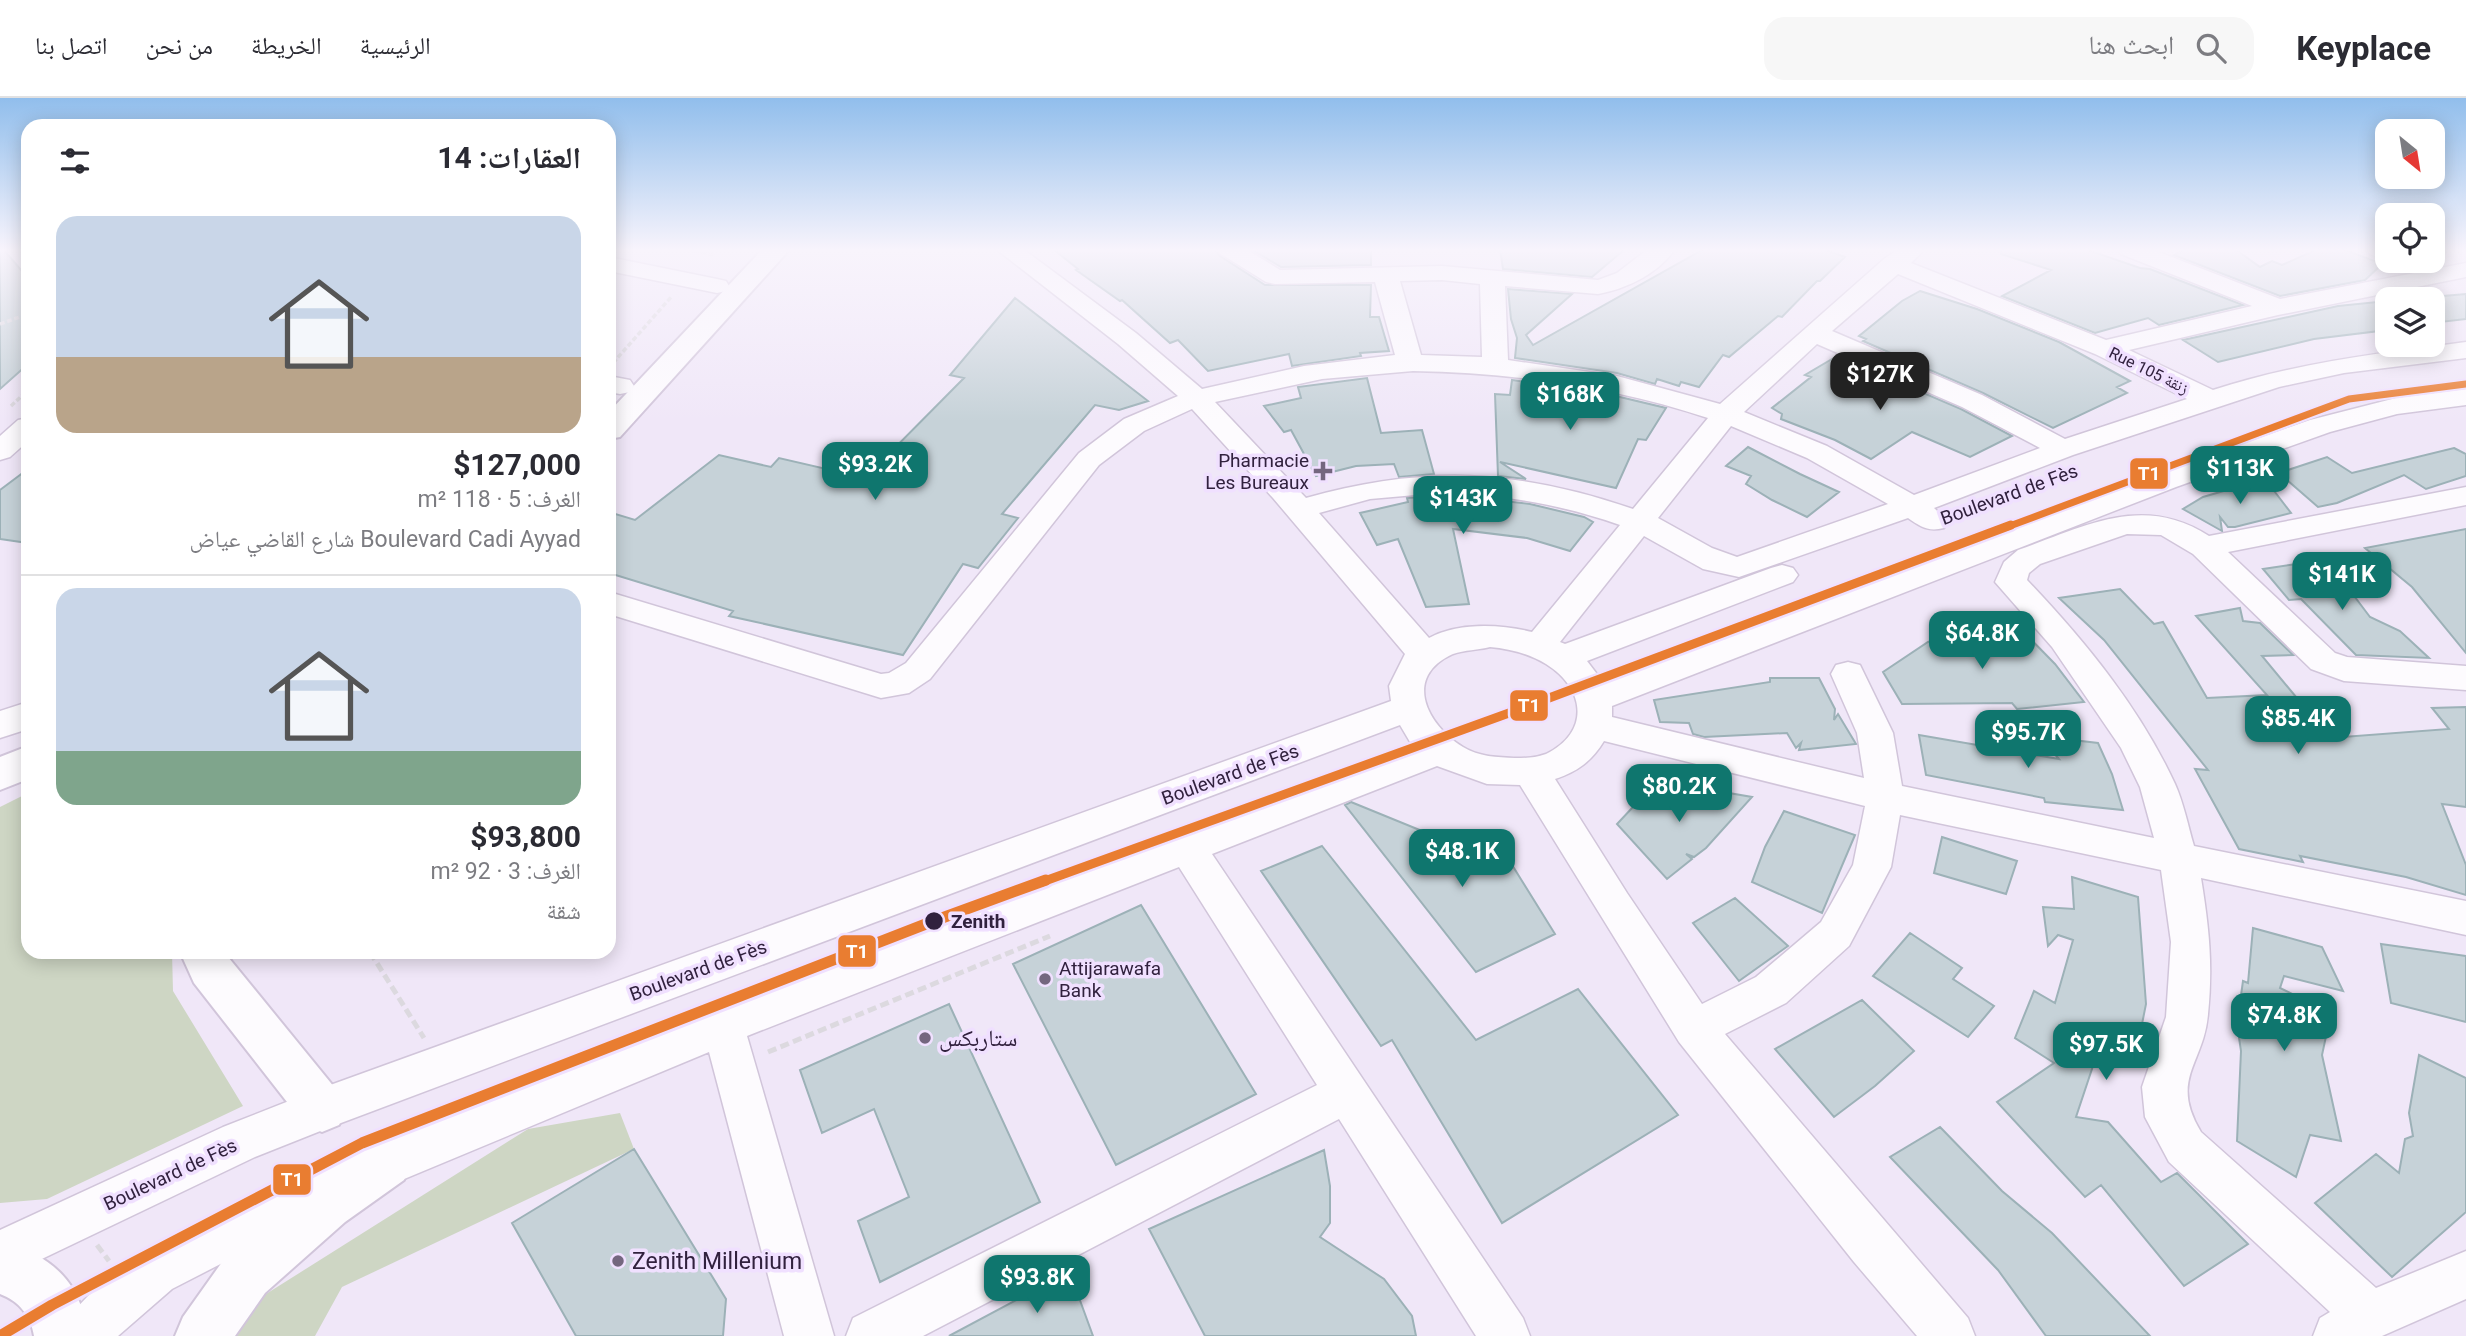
<!DOCTYPE html>
<html lang="ar">
<head>
<meta charset="utf-8">
<style>
	:root { --surface:#fff; --page:#f7f7f7; --text:#2b2b33; --muted:#7c7c81; --line:#e1e1e2; --accent:#0f766e }
	body { margin:0; font-family:Roboto,"Noto Naskh Arabic",sans-serif; background:var(--page); color:var(--text); direction:rtl; height:100vh; display:flex; flex-direction:column; font-size:26px; white-space:nowrap }
	* { box-sizing:border-box; margin:0 }
	p { font-size:23px; color:var(--muted) }
	.icon { flex:none; width:38px; height:38px; fill:none; stroke:currentColor; stroke-width:2; stroke-linecap:round; stroke-linejoin:round }
	.map { position:relative; flex:1; overflow:hidden; direction:ltr }
	.side { position:absolute; left:21px; top:21px; width:595px; height:840px; display:flex; flex-direction:column; background:var(--surface); border-radius:21px; box-shadow:0 4px 18px #0003; direction:rtl }
	.side>* { flex:none }
	.needle { width:46px; rotate:150deg }
	.tools { position:absolute; left:2375px; top:21px; display:grid; gap:14px }
	.tools a { display:grid; place-items:center; width:70px; height:70px; border-radius:14px; background:var(--surface); box-shadow:0 4px 18px #0003; font-size:35px }
	.price { position:absolute; translate:-50% -60px; padding:0 16px; border-radius:14px; background:var(--accent); color:#fff; font-size:23px; line-height:46px; filter:drop-shadow(0 2px 4px #0008) }
	.price::after { content:''; position:absolute; left:50%; top:42px; width:21px; height:16px; margin-left:-10px; background:inherit; clip-path:polygon(0 0,100% 0,50% 100%) }
	.price.on { background:#222; color:#fff }
	ul { padding:0; list-style:none }
	li { display:grid; align-content:center; gap:14px; height:371px; padding:0 35px }
	li+li { border-top:2px solid var(--line) }
	li span { display:grid; place-items:center; height:217px; border-radius:21px; color:#555 }
	li>.icon { margin-inline-start:auto }
	span .icon { width:126px; height:126px; fill:#fffc; stroke-width:1 }
	li b { font-size:30px }
	h2 { display:flex; justify-content:space-between; align-items:center; height:84px; padding:0 35px; font-size:30px }
	header { display:flex; align-items:center; gap:42px; box-sizing:border-box; height:98px; padding:0 35px; background:var(--surface); border-bottom:2px solid var(--line) }
	header strong { font-size:33px }
	nav { display:flex; gap:38px; margin-inline-start:auto; font-size:24px }
	.search { width:490px; height:63px; background:var(--page); display:flex; align-items:center; gap:18px; box-sizing:border-box; padding:0 24px; border-radius:21px; color:var(--muted); font-size:26px }
	.map>svg:first-child { display:block }
	.green { fill:#ced6c4 }
	.building { fill:#c6d2d8; stroke:#9cb1b7; stroke-width:2 }
	.lines { fill:none; stroke-linecap:round; stroke-linejoin:round }
	.minor-casing { stroke:#d1c5da; stroke-width:3 }
	.major-casing { stroke:#d1c5da; stroke-width:4 }
	.path-far1 { stroke:#dcd9df; stroke-width:3.5; stroke-dasharray:5 2.5; stroke-linecap:butt }
	.path { stroke:#dcd9df; stroke-width:5; stroke-dasharray:9 4.5; stroke-linecap:butt }
	.minor { fill:#fdfbfe; fill-rule:evenodd }
	.major { fill:#fdfbfe; fill-rule:evenodd }
	.tram-1-far2-casing { stroke:#f0e0ff; stroke-width:11 }
	.tram-1-far1-casing { stroke:#f0e0ff; stroke-width:14 }
	.tram-1-casing { stroke:#f0e0ff; stroke-width:17 }
	.tram-1-far2 { stroke:#e97d31; stroke-width:7 }
	.tram-1-far1 { stroke:#e97d31; stroke-width:9 }
	.tram-1 { stroke:#e97d31; stroke-width:11 }
	.poi-dot { fill:#74667f; stroke:#f0e0ff; stroke-width:2.5 }
	.stop-dot { fill:#31213e; stroke:#f0e0ff; stroke-width:2.5 }
	.labels { text-anchor:middle; stroke-width:7; stroke-linejoin:round; paint-order:stroke }
	.far-street-label { font-size:16px; fill:#31213e; stroke:#f0e0ff }
	.poi-label { font-size:19px; fill:#31213e; stroke:#f0e0ff; text-anchor:end }
	.street-label { font-size:19px; fill:#31213e; stroke:#f0e0ff }
	.stop-label { font-size:19px; font-weight:bold; fill:#31213e; stroke:#f0e0ff; text-anchor:start }
	.near-poi-label { font-size:23px; fill:#31213e; stroke:#f0e0ff; text-anchor:start }
	.line-badge { stroke:#f0e0ff; stroke-width:2.5 }
	.badge-label { font-size:19px; text-anchor:middle; font-weight:bold; fill:#fff }
</style>
</head>
<body>
<header>
<strong>Keyplace</strong>
<div class="search"><svg class="icon" aria-label="search" viewBox="0 0 24 24"><circle cx="10" cy="10" r="6"/><path d="M15 15l6 6"/></svg>ابحث هنا</div>
<nav><a>الرئيسية</a><a>الخريطة</a><a>من نحن</a><a>اتصل بنا</a></nav>
</header>
<div class="map">
<svg width="2466" height="1238" viewBox="0 0 2466 1238">
	<rect width="100%" height="100%" fill="#f0e7f8"/>
	<!-- green -->
	<path class="green" d="M28 695V854H172L173 893 243 1008 47 1101 0 1105V709Z
		M620 1015 634 1051 342 1189 315 1238H208L246 1176 266 1196 528 1031Z"/>
	<!-- building -->
	<path class="building" d="M0 151H3L28 180V266L0 291Z
		M1053 151H1214L1220 158 1265 187H1371L1370 219H1379L1389 253 1360 255 1361 258 1292 268 1289 256 1208 273 1178 242 1170 245 1122 202 1120 203 1076 172 1078 171Z
		M1251 151H1371V167L1281 169Z
		M1500 151H1625L1592 179 1503 171Z
		M1704 151H1823L1845 159 1820 183H1817L1782 219 1778 218 1729 259 1723 257 1699 289 1681 284 1679 288 1657 281 1655 286 1617 275 1515 260 1517 240 1511 221 1508 191 1572 196 1526 237 1533 247Z
		M2001 151H2085L2140 170 2150 171 2243 207 2159 227 2148 220 2095 235 2002 198 2051 172 2001 156Z
		M2185 151H2235L2260 169 2272 163 2282 167 2318 151H2343L2382 166 2365 182 2280 198 2174 157Z
		M1920 193 1977 211 2059 244 2130 283 2117 289 2127 295 2053 330 1983 295 1863 243 1866 241 1859 238 1902 203Z
		M2466 196V221L2432 225V199Z
		M1015 200 1148 303 1119 312 1095 307 1002 416 1018 420 978 470 963 466 903 557 729 518 733 513 609 475V414L635 422 719 357 771 369 779 360 865 380 964 280 950 277Z
		M2387 203V232L2314 241 2218 264 2183 242 2338 208Z
		M1837 258 1961 311 2012 338 1970 359 1912 334 1871 361 1835 342 1781 321 1782 316 1772 310 1811 279 1805 277Z
		M1367 280 1381 335 1422 332 1434 376 1399 379 1394 366 1356 368 1316 378 1291 332 1284 334 1264 308 1301 300 1298 289Z
		M1512 282 1599 294 1666 310 1646 342 1638 341 1616 390 1500 364 1526 381 1498 378 1495 296 1510 297Z
		M1748 349 1800 376 1839 394 1807 419 1772 402 1746 386 1751 378 1726 368Z
		M2454 350 2466 356V378L2426 391 2404 377 2337 405 2318 409 2279 375 2327 359 2352 375Z
		M28 371V445L0 441V392Z
		M2265 381 2291 415 2235 429H2228L2220 419 2222 433 2183 411 2203 399Z
		M1438 398 1441 402 1477 400 1530 406 1584 419 1593 424 1570 453 1527 440 1453 431 1469 506 1426 509 1398 441 1377 447 1360 415 1408 404 1407 400Z
		M2466 431V555L2412 489 2365 450Z
		M2310 464 2328 478H2339L2370 519 2400 533 2429 560 2356 557 2301 501 2289 502 2263 471Z
		M2120 491 2154 526 2163 524 2207 600 2267 597 2196 518 2240 510 2243 523 2260 525 2293 557 2262 558 2330 640 2449 631 2432 610 2466 609V709L2442 706 2466 767V797L2406 779 2300 758 2303 764 2239 751 2195 671 2208 672 2104 542 2059 500Z
		M2012 522 2055 566 2084 604 2017 611 2012 605 1902 606 1883 574 1928 544Z
		M1770 580H1819L1835 611 1834 622 1838 616 1856 646 1799 652 1801 645 1796 650 1787 635 1704 639 1693 636 1689 625 1660 624 1654 602 1770 584Z
		M1919 637 2059 661 2039 638 2098 645 2112 676 2123 712 2045 704 2044 700 1926 677Z
		M1677 686 1752 699 1706 750 1694 759 1686 756 1692 761 1667 781 1617 726 1633 709V703H1642Z
		M1351 704 1449 744 1504 754 1555 836 1476 874 1345 707Z
		M1784 713 1855 737 1822 815 1752 784 1765 749Z
		M1942 739 2017 763 2006 796 1934 775Z
		M1322 748 1476 942 1578 891 1678 1017 1502 1125 1392 942 1381 948 1261 773Z
		M2072 779 2138 799 2146 906 2139 941 2105 932 2076 1019 2108 1024 2161 1084 2177 1075 2248 1146 2184 1188 2101 1087 2085 1099 1997 1004 2054 965 2015 940 2034 893 2055 905 2073 842 2058 837 2048 848 2043 809 2074 811Z
		M1735 800 1788 848 1739 883 1693 825Z
		M1141 807 1256 996 1116 1067 1013 866Z
		M2253 830 2322 849 2343 893 2284 878 2280 890 2331 915 2322 957 2341 1043 2310 1037 2296 1079 2237 1043 2241 953 2237 926 2243 883 2248 885Z
		M1910 835 1962 870 1953 881 1994 908 1968 939 1873 878Z
		M2381 846 2466 858V924L2391 905Z
		M1862 902 1914 953 1875 988 1834 1019 1775 951Z
		M949 906 1040 1104 880 1184 858 1123 909 1099 874 1011 822 1035 800 972Z
		M2419 957 2466 980V1114L2392 1179 2315 1105 2376 1056 2399 1075 2405 1041 2413 1038 2409 1015Z
		M1940 1029 2002 1093 2052 1135 2150 1238H2046L1998 1172 1890 1059Z
		M634 1051 726 1201 723 1238H576L512 1125Z
		M1324 1052 1330 1088V1125L1320 1139 1384 1181 1412 1218 1416 1238H1205L1149 1131Z
		M1065 1176 1074 1186 1093 1238H949Z"/>
	<g class="lines">
		<!-- minor casing -->
		<g class="minor-casing">
			<path id="minor" d="M996 151H1023L1136 235 1202 291 1304 268 1395 257 1375 184 1275 186 1266 184 1221 156 1217 151H1246L1280 172 1442 168 1598 182 1617 175 1648 151H1675C1658 176 1626 191 1598 196L1505 188 1508 262 1617 278 1720 306 1884 161 1899 151H1925L1911 165 2106 242 2252 208 2121 156 2117 151H2151L2280 201 2466 165V179L2278 217 2129 252 2213 292C2296 265 2380 255 2466 244V260L2344 275 2279 289 2073 357 1934 410 1948 423 1944 430C1928 434 1921 429 1908 420L1739 479 1703 471 1644 438 1560 544 1565 546 1771 470 1782 467 1793 470 1798 477 1793 484 1587 563 1603 584 2156 377 2310 322 2396 300 2466 291V307L2397 316 2330 334 2176 389 1612 608V619L1864 680 1857 635 1831 576 1836 567 1848 564 1860 567 1893 635 1902 688 2154 740 2140 689 2121 650 2052 549 1995 484 2004 464 2018 452C2085 429 2142 395 2209 438L2466 389V407L2228 454 2335 555 2347 559 2466 568V592L2344 583 2311 571 2193 456 2161 437 2127 436 2040 466 2029 475 2027 482C2085 543 2140 610 2175 686 2184 706 2188 728 2194 748L2466 803V837L2201 780C2209 829 2213 867 2208 916 2204 966 2169 981 2201 1034L2376 1190 2466 1153V1201L2382 1238H2313L2320 1220 2330 1214 2169 1064 2145 1019 2142 989 2166 919 2171 844 2161 772 1900 717 1891 769 1849 848 1786 905 1725 936 1968 1220 1975 1238H1917L1854 1164 1679 944 1520 687 1487 686 1437 668 1212 756 1523 1220 1530 1238H1476L1339 1021 923 1238H846L853 1220 1317 987 1179 769 747 938 834 1238H784L709 954 308 1121 172 1191 118 1238H60L67 1220 88 1198 138 1157 274 1089 708 915 1413 649 1400 627 333 1028 255 1059 0 1181V1132L223 1029 322 990 1391 603 1389 588 1405 556 1273 400 1192 311 1144 333 1099 367 930 581 909 595 881 600 609 516V494L881 576 889 575 906 565 1079 355 1124 321 1178 298 1118 246ZM1898 176 2095 256 2187 301 2065 341 1982 297 1832 233ZM1442 182 1480 186 1482 259 1421 257 1400 183ZM1817 246 1962 309 2040 350 1914 397 1827 348 1744 314ZM1413 273C1514 275 1612 288 1708 320L1633 411C1517 371 1424 367 1306 400L1215 304 1322 281ZM1731 328 1807 360 1888 406 1737 459 1712 450 1658 420ZM1438 395C1501 396 1560 406 1620 427L1532 534C1501 526 1458 524 1429 540L1319 415 1370 401ZM1490 549C1510 551 1528 555 1546 566 1585 590 1591 634 1546 656 1535 660 1526 660 1515 660 1497 659 1479 659 1463 649 1427 627 1402 579 1453 556 1464 552 1479 552 1490 549ZM1604 643 1865 708 1853 767 1821 824 1756 879 1702 906 1627 795 1555 681C1577 674 1592 663 1604 643Z
				M2366 151H2387V162L2370 156Z
				M609 159 717 181 726 183 729 188 726 193 717 195 609 173Z
				M609 278 630 282 634 288 630 294 620 296 609 294Z
				M28 320V343L10 359 0 362V338L18 322Z
				M28 604V631L0 640V613Z"/>
		</g>
		<!-- major casing -->
		<g class="major-casing">
			<path id="major" d="M763 151H790L620 339 609 341V314Z
				M28 648V681L0 692V659Z
				M180 854H224L339 995 346 1011 339 1027 322 1034 305 1027 194 885Z
				M386 1041 404 1048 411 1065 404 1082 345 1124 265 1195 235 1238H175L183 1219 227 1157 309 1088 368 1048Z
				M0 1142C51 1158 81 1182 88 1238H34C31 1218 19 1203 0 1196Z"/>
		</g>
		<!-- path-far1 -->
		<path class="path-far1" d="M687 151 713 157
			M0 226 28 216
			M613 265 672 198
			M11 308 28 292"/>
		<!-- path -->
		<path class="path" d="M370 854 424 940
			M768 954 1050 838
			M97 1147 109 1163"/>
		<!-- minor -->
		<use href="#minor" class="minor"/>
		<!-- major -->
		<use href="#major" class="major"/>
		<!-- tram-1-far2 casing -->
		<g class="tram-1-far2-casing">
			<path id="tram-1-far2" d="M2007 429 2349 301 2466 286"/>
		</g>
		<!-- tram-1-far1 casing -->
		<g class="tram-1-far1-casing">
			<path id="tram-1-far1" d="M1042 784 1509 615 2011 427"/>
		</g>
		<!-- tram-1 casing -->
		<g class="tram-1-casing">
			<path id="tram-1" d="M0 1238 52 1207 362 1045 931 824 1046 782"/>
		</g>
		<!-- tram-1-far2 -->
		<use href="#tram-1-far2" class="tram-1-far2"/>
		<!-- tram-1-far1 -->
		<use href="#tram-1-far1" class="tram-1-far1"/>
		<!-- tram-1 -->
		<use href="#tram-1" class="tram-1"/>
	</g>
	<!-- sky -->
	<linearGradient id="sky" x2="0" y2="1"><stop stop-color="#91beec"/><stop offset="0.47" stop-color="#f8f4fc"/><stop offset="1" stop-color="#f8f4fc" stop-opacity="0"/></linearGradient>
	<rect width="2466" height="324" fill="url(#sky)"/>
	<!-- markers -->
	<g class="poi-dot">
		<path d="M1319.5 362.5h7v7h7v7h-7v7h-7v-7h-7v-7h7z"/>
		<circle cx="1045" cy="881" r="7"/>
		<circle cx="925" cy="940" r="7"/>
		<circle cx="618" cy="1163" r="7"/>
	</g>
	<circle class="stop-dot" cx="934" cy="823" r="10"/>
	<g class="labels">
		<!-- far-street labels -->
		<g class="far-street-label">
			<text transform="translate(2149 272) rotate(26)" y="6">Rue 105 زنقة</text>
		</g>
		<!-- poi labels -->
		<g class="poi-label">
			<text x="1309" y="369">Pharmacie<tspan x="1309" dy="22">Les Bureaux</tspan></text>
			<text x="1059" y="877" text-anchor="start">Attijarawafa<tspan x="1059" dy="22">Bank</tspan></text>
		</g>
		<!-- street labels -->
		<g class="street-label">
			<text transform="translate(2009 396) rotate(-20)" y="7">Boulevard de Fès</text>
			<text transform="translate(1230 676) rotate(-20)" y="7">Boulevard de Fès</text>
			<text transform="translate(698 872) rotate(-20)" y="7">Boulevard de Fès</text>
			<text transform="translate(170 1076) rotate(-25)" y="7">Boulevard de Fès</text>
		</g>
		<!-- stop labels -->
		<g class="stop-label">
			<text x="951" y="830">Zenith</text>
		</g>
		<!-- near-poi labels -->
		<g class="near-poi-label">
			<text x="939" y="948">ستاربكس</text>
			<text x="632" y="1171">Zenith Millenium</text>
		</g>
	</g>
	<g class="line-badge">
		<rect x="2129" y="359" width="40" height="33" rx="7" fill="#e97d31"/>
		<rect x="1509" y="591" width="40" height="33" rx="7" fill="#e97d31"/>
		<rect x="837" y="836" width="40" height="34" rx="7" fill="#e97d31"/>
		<rect x="272" y="1065" width="40" height="33" rx="7" fill="#e97d31"/>
	</g>
	<g class="badge-label">
		<text x="2149" y="382">T1</text>
		<text x="1529" y="614">T1</text>
		<text x="857" y="860">T1</text>
		<text x="292" y="1088">T1</text>
	</g>
</svg>
<div class="tools">
<a><svg class="needle" viewBox="-14 -14 28 28"><path d="M0-13l5 13h-10z" fill="#e53935"/><path d="M0 13l5-13h-10z" fill="#7c7c81"/></svg></a>
<a><svg class="icon" aria-label="locate" viewBox="0 0 24 24"><circle cx="12" cy="12" r="6"/><path d="M12 2v4M12 18v4M2 12h4M18 12h4"/></svg></a>
<a><svg class="icon" aria-label="layers" viewBox="0 0 24 24"><path d="M12 4l9 5-9 5-9-5zM3 14l9 5 9-5"/></svg></a>
</div>
<b class="price on" style="left:1880px;top:314px">$127K</b>
<b class="price" style="left:1570px;top:334px">$168K</b>
<b class="price" style="left:875px;top:404px">$93.2K</b>
<b class="price" style="left:2240px;top:408px">$113K</b>
<b class="price" style="left:1463px;top:438px">$143K</b>
<b class="price" style="left:2342px;top:514px">$141K</b>
<b class="price" style="left:1982px;top:573px">$64.8K</b>
<b class="price" style="left:2298px;top:658px">$85.4K</b>
<b class="price" style="left:2028px;top:672px">$95.7K</b>
<b class="price" style="left:1679px;top:726px">$80.2K</b>
<b class="price" style="left:1462px;top:791px">$48.1K</b>
<b class="price" style="left:2284px;top:955px">$74.8K</b>
<b class="price" style="left:2106px;top:984px">$97.5K</b>
<b class="price" style="left:1037px;top:1217px">$93.8K</b>
<section class="side">
<h2>العقارات: 14<svg class="icon" aria-label="filters" viewBox="0 0 24 24"><path d="M4 7h16M4 17h16"/><circle cx="9" cy="7" r="2"/><circle cx="15" cy="17" r="2"/></svg></h2>
<ul>
<li><span style="background:linear-gradient(#c9d6e8 65%,#b9a48a 0)"><svg class="icon" aria-label="home" viewBox="0 0 24 24"><path d="M3 11l9-7 9 7M6 9v11h12V9"/></svg></span><div><b>$127,000</b><p>الغرف: 5 · 118 m²</p><p>Boulevard Cadi Ayyad شارع القاضي عياض</p></div></li>
<li><span style="background:linear-gradient(#c9d6e8 75%,#7fa58c 0)"><svg class="icon" aria-label="home" viewBox="0 0 24 24"><path d="M3 11l9-7 9 7M6 9v11h12V9"/></svg></span><div><b>$93,800</b><p>الغرف: 3 · 92 m²</p><p>شقة</p></div></li>
</ul>
</section>
</div>
</body>
</html>
